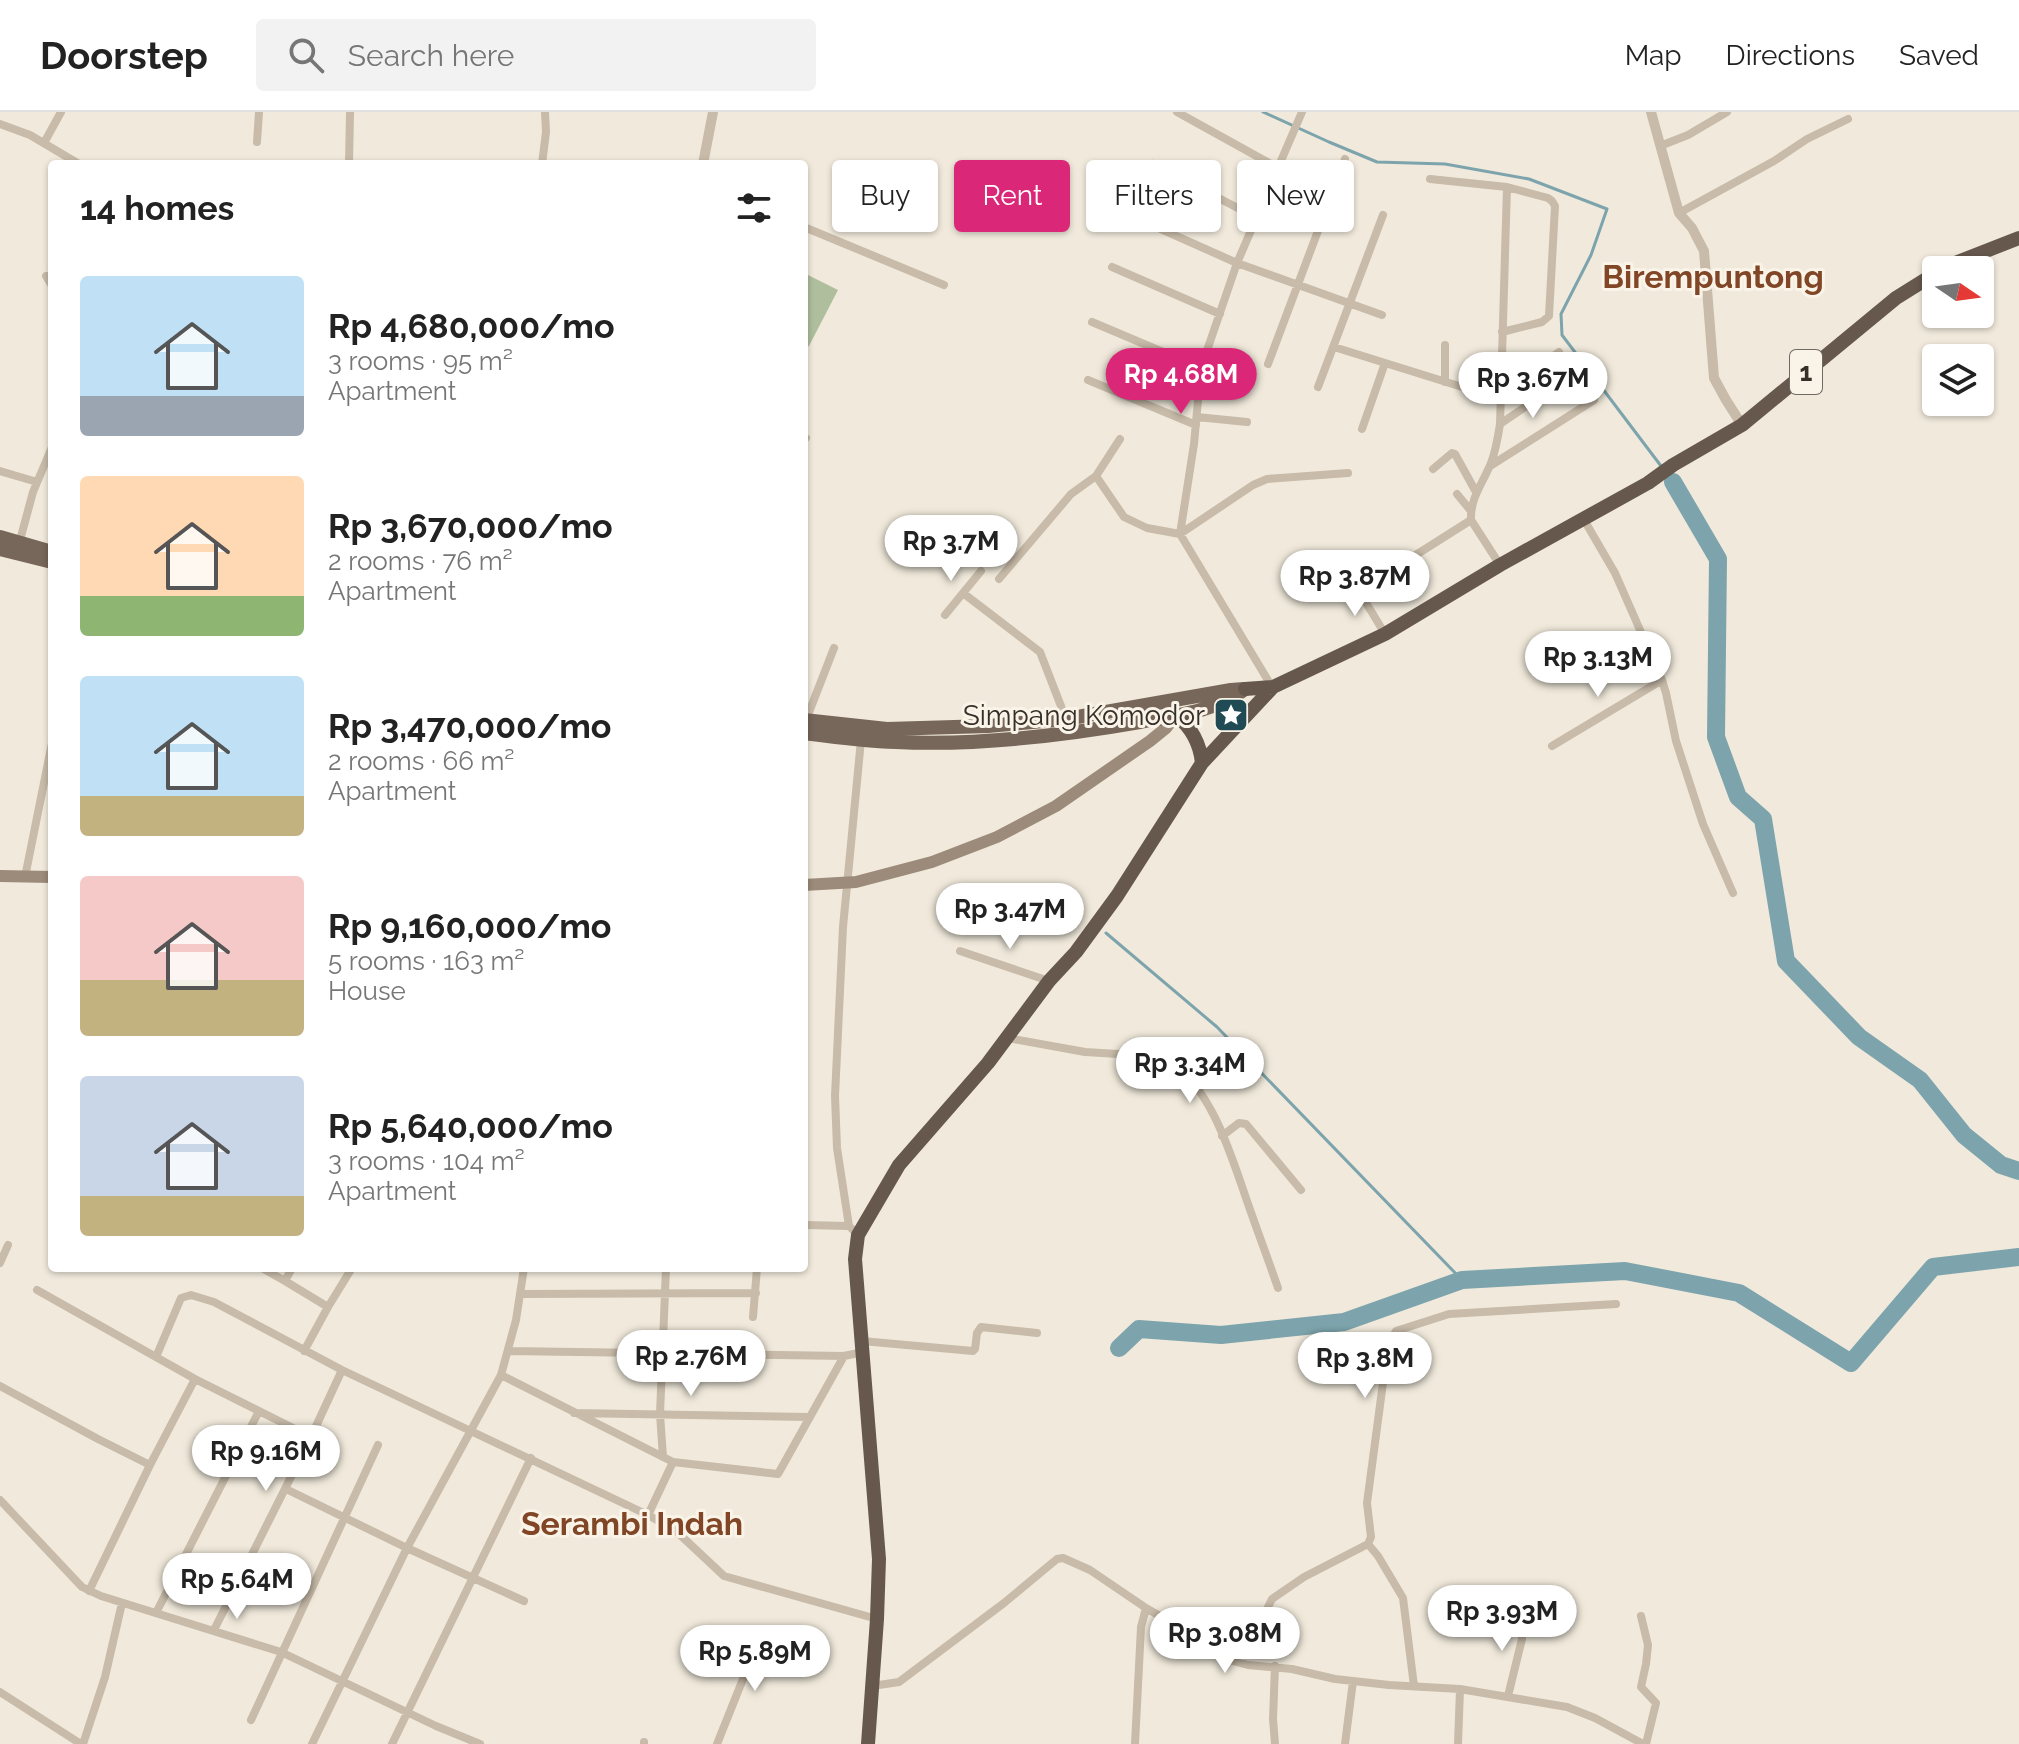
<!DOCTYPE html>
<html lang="en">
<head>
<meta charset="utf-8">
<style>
	:root { --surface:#fff; --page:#f2f2f2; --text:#222; --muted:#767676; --line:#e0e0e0; --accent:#db2777 }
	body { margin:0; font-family:Raleway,sans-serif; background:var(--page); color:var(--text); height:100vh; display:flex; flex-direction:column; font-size:30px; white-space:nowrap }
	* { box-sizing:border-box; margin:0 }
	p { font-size:26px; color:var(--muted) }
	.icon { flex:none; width:44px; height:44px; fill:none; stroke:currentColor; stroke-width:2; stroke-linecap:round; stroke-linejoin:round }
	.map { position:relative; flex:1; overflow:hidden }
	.details { position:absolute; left:48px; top:48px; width:760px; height:1112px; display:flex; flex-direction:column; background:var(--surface); border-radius:8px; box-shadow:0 2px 6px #0004 }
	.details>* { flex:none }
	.guide { position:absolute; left:832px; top:48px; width:760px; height:72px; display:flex; gap:16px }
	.needle { width:52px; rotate:103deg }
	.tools { position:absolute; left:1922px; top:144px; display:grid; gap:16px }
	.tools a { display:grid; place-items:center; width:72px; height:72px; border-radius:8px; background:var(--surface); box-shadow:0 2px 6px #0004; font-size:40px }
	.price { position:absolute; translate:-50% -68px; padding:0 18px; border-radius:28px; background:#fff; color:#222; font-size:26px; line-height:52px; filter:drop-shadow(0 2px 4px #0008) }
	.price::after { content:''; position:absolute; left:50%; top:48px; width:24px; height:18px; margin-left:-12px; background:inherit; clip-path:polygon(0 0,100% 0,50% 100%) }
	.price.on { background:var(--accent); color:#fff }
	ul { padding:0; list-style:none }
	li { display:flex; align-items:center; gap:24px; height:200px; padding:0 32px }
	li span { display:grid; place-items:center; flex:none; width:224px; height:160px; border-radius:8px; color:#555 }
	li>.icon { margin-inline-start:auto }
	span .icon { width:96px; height:96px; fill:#fffc; stroke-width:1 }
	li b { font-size:34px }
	h2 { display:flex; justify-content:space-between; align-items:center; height:96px; padding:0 32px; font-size:34px }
	.chip { padding:0 28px; border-radius:8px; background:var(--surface); box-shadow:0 2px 6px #0004; font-size:28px; line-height:72px }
	.chip.on { background:var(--accent); color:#fff }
	header { display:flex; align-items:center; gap:48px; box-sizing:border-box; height:112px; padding:0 40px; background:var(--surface); border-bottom:2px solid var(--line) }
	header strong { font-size:38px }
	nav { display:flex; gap:44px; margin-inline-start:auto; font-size:28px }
	.search { width:560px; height:72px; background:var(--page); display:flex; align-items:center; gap:20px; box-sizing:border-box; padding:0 28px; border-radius:8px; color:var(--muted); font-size:30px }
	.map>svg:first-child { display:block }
	.green { fill:#afbf9d }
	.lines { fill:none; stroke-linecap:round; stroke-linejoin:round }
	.stream { stroke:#7da4ac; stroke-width:3 }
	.river { stroke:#7da4ac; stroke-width:18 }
	.minor { stroke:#c8bba9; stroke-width:8 }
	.tertiary { stroke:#c8bba9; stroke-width:10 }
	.secondary { stroke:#9c8b7a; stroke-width:12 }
	.primary { stroke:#77675a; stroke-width:14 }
	.trunk { stroke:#66584d; stroke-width:14 }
	.labels { text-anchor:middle; stroke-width:6; stroke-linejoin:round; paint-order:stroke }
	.shield { fill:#f9f3e8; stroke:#706962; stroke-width:2 }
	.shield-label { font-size:26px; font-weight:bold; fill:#362e28 }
	.poi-label { font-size:28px; fill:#362e28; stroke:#f9f3e8; text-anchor:end }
	.quarter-label { font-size:32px; font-weight:bold; fill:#804626; stroke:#f9f3e8 }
</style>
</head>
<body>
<header>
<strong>Doorstep</strong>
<div class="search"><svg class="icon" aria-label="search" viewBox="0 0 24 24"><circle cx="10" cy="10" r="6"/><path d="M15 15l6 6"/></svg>Search here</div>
<nav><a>Map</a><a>Directions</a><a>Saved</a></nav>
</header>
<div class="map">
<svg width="2019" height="1632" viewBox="0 0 2019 1632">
	<rect width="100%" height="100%" fill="#f1eadc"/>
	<!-- green -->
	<path class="green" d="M804 161 838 178 809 234 804 235Z"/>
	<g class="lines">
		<!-- stream -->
		<path class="stream" d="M1263 0 1329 30 1377 50 1445 52 1529 67 1607 97 1591 143 1561 202 1562 223 1661 354
			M1668 363 1673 370
			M1106 821 1217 915 1462 1168"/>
		<!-- river -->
		<path class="river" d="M1673 370 1718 447 1716 625 1738 685 1763 707 1786 849 1859 925 1920 968 1964 1023 2001 1053 2019 1059
			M1119 1236 1139 1217 1221 1223 1344 1210 1462 1168 1625 1159 1739 1181 1851 1251 1933 1155 2019 1145"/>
		<!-- minor -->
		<path class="minor" d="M1177 0 1278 56
			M0 12 30 23 79 52
			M257 30 259 0
			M44 31 61 0
			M1660 34 1688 23 1727 0
			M349 52 350 0
			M542 52 546 20 545 0
			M1153 52 1257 106
			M1430 67 1507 75 1548 86 1552 89 1555 94 1549 204 1542 210 1502 220
			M1679 101 1774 49 1807 27 1848 7
			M1136 106 1237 151 1382 203
			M804 115 944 173
			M1112 155 1220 202
			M46 164 52 174
			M1092 210 1201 256
			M1445 233V270
			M1334 235 1475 279 1500 283 1559 240
			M1268 252 1345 47
			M1088 268 1196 313
			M1318 275 1383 103
			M1197 305 1247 310
			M1500 312 1572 263
			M1362 317 1385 251
			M804 325 806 326
			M1490 354 1594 288
			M1433 357 1452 341 1455 342 1476 380
			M0 359 37 370
			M1096 364 1124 405 1147 416 1180 422 1253 373 1267 367 1348 361
			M1457 382 1471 399
			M1583 406 1615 461 1662 568 1666 581 1676 629 1703 712 1733 781
			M19 432 33 380 52 335
			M1500 453 1471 408C1470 386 1483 371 1491 351 1496 338 1498 325 1500 312L1507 75
			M999 467 1071 382 1096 364 1120 327
			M1354 471 1385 522
			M963 481 1040 540 1066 607
			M1318 483 1354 471 1362 464 1411 446 1471 408
			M945 503 981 459
			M1272 575 1180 422 1194 332 1201 256 1237 151 1302 0
			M806 608 834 536
			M1552 634 1662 568
			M25 765 52 631
			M960 839 1049 869
			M1008 926 1085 940 1168 945C1213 981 1229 1037 1247 1089 1257 1118 1268 1147 1278 1176
			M1222 1024 1239 1011 1246 1012 1301 1078
			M804 1113 849 1114
			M858 1123 849 1114 837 1036 835 984 843 815 861 628
			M0 1151 8 1133
			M262 1156 285 1169
			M292 1156 285 1169 328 1195 352 1156
			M37 1178 195 1267 311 1325
			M521 1182 756 1181
			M753 1205 757 1156
			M862 1229 973 1239 975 1237 977 1221 981 1215 1037 1221
			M304 1239 328 1195
			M509 1239 844 1244 863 1240
			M156 1245 181 1186 191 1183 214 1190 342 1258 648 1403 676 1419 724 1464 877 1507
			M501 1263 673 1350 778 1362 844 1244
			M0 1274 98 1327 150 1353
			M574 1301 810 1305
			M663 1345 660 1302 666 1156
			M286 1377 407 1436 524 1489
			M0 1388 82 1475 101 1484 281 1540 436 1614 480 1632
			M648 1403 673 1350
			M1368 1432 1378 1444 1403 1486 1414 1574
			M89 1479 150 1353 195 1267
			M156 1501 259 1299
			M1641 1504 1648 1533 1646 1552 1641 1575 1656 1591 1646 1632
			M1482 1507 1519 1516 1521 1519 1522 1527 1508 1584
			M214 1518 311 1325 342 1258
			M1235 1549 1256 1519 1272 1487 1304 1465 1368 1432 1371 1425 1367 1391 1388 1233 1396 1219 1449 1202 1616 1192
			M1275 1554 1273 1607 1275 1632
			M872 1574 899 1570 1004 1491 1057 1447 1063 1446 1090 1458 1146 1496 1203 1529 1229 1548 1248 1553 1292 1557 1335 1567 1389 1573 1460 1577 1567 1595 1595 1606 1643 1632
			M0 1580 81 1632
			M251 1608 378 1333
			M83 1632 105 1565 122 1491
			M312 1632 407 1436 501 1263 516 1208 524 1156
			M392 1632 531 1346
			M644 1632V1630
			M717 1632 745 1562 759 1518
			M1135 1632 1141 1515 1146 1496
			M1345 1632 1353 1569
			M1458 1632 1460 1577"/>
		<!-- tertiary -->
		<path class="tertiary" d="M1651 0 1679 101 1692 116 1704 139 1714 266 1726 288 1742 313
			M703 52 713 0"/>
		<!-- secondary -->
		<path class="secondary" d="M0 764 52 765
			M804 773 856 770 932 750 997 725 1056 694 1150 629 1166 616 1176 603"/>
		<!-- primary -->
		<path class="primary" d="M0 425 52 440
			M0 437 52 450
			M804 608 887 617 988 614 1066 607 1231 578 1244 577
			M804 621C835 625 865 629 896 630 977 634 1060 624 1140 610 1175 604 1217 599 1245 577"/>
		<!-- trunk -->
		<path class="trunk" d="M1942 158 1950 153 2019 126
			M1245 577 1273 575 1385 522 1500 453 1648 371 1673 353 1742 313 1896 186 1936 161
			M1176 603C1192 616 1200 631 1202 651
			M868 1632 877 1507 879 1447 855 1147 858 1123 899 1053 988 951 1049 869 1076 840 1117 784 1202 651 1273 575"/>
	</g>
	<!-- icons -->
	<defs>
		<g id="sight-square" transform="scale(1.8)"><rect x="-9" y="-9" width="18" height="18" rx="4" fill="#204b55" stroke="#f9f3e8"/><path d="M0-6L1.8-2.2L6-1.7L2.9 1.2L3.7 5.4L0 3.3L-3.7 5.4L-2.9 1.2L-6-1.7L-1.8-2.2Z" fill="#fff"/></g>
	</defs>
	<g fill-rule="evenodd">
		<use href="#sight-square" x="1231" y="603"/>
	</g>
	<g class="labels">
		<!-- shield labels -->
		<rect class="shield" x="1790" y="238" width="32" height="44" rx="6"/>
		<g class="shield-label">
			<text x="1806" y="269">1</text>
		</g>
		<!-- poi labels -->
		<g class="poi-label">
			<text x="1205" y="613">Simpang Komodor</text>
		</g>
		<!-- quarter labels -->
		<g class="quarter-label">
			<text x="1713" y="176">Birempuntong</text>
			<text x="632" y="1423">Serambi Indah</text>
		</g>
	</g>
</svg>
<div class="tools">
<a><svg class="needle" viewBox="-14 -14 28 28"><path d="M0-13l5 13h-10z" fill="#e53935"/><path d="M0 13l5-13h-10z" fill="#767676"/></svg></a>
<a><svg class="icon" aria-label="layers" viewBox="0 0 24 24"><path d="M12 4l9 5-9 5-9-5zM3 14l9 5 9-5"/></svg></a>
</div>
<b class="price on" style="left:1181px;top:304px">Rp 4.68M</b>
<b class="price" style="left:1533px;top:308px">Rp 3.67M</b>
<b class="price" style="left:951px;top:471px">Rp 3.7M</b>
<b class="price" style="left:1355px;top:506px">Rp 3.87M</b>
<b class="price" style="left:1598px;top:587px">Rp 3.13M</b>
<b class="price" style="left:1010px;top:839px">Rp 3.47M</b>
<b class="price" style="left:1190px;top:993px">Rp 3.34M</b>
<b class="price" style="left:691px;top:1286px">Rp 2.76M</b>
<b class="price" style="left:1365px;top:1288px">Rp 3.8M</b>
<b class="price" style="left:266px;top:1381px">Rp 9.16M</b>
<b class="price" style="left:237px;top:1509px">Rp 5.64M</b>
<b class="price" style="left:1502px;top:1541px">Rp 3.93M</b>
<b class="price" style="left:1225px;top:1563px">Rp 3.08M</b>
<b class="price" style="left:755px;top:1581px">Rp 5.89M</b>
<div class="guide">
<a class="chip">Buy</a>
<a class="chip on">Rent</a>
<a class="chip">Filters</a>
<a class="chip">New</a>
</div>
<section class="details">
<h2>14 homes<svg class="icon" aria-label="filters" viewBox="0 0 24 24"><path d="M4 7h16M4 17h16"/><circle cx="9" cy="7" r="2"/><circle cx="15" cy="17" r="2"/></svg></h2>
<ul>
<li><span style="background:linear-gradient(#bfe0f5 75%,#9aa5b1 0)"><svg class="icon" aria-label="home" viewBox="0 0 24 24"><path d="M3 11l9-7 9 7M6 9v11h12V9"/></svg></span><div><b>Rp 4,680,000/mo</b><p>3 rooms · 95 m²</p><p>Apartment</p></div></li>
<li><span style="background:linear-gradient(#ffd9b3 75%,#8fb573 0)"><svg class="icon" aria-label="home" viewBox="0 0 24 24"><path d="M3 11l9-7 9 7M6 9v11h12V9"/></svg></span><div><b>Rp 3,670,000/mo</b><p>2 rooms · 76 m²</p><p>Apartment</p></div></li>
<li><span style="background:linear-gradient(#bfe0f5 75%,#c2b280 0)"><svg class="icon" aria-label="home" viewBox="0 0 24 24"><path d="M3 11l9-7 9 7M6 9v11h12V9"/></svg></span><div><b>Rp 3,470,000/mo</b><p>2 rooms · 66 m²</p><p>Apartment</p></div></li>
<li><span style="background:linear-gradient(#f6c9c9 65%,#c2b280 0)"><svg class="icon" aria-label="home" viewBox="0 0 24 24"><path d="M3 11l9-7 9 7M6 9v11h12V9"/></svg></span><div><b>Rp 9,160,000/mo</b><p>5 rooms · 163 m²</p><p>House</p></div></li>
<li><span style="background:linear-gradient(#c9d6e8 75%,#c2b280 0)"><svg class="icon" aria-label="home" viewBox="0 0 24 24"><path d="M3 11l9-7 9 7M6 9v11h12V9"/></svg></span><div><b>Rp 5,640,000/mo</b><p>3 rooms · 104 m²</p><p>Apartment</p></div></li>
</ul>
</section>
</div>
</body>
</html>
